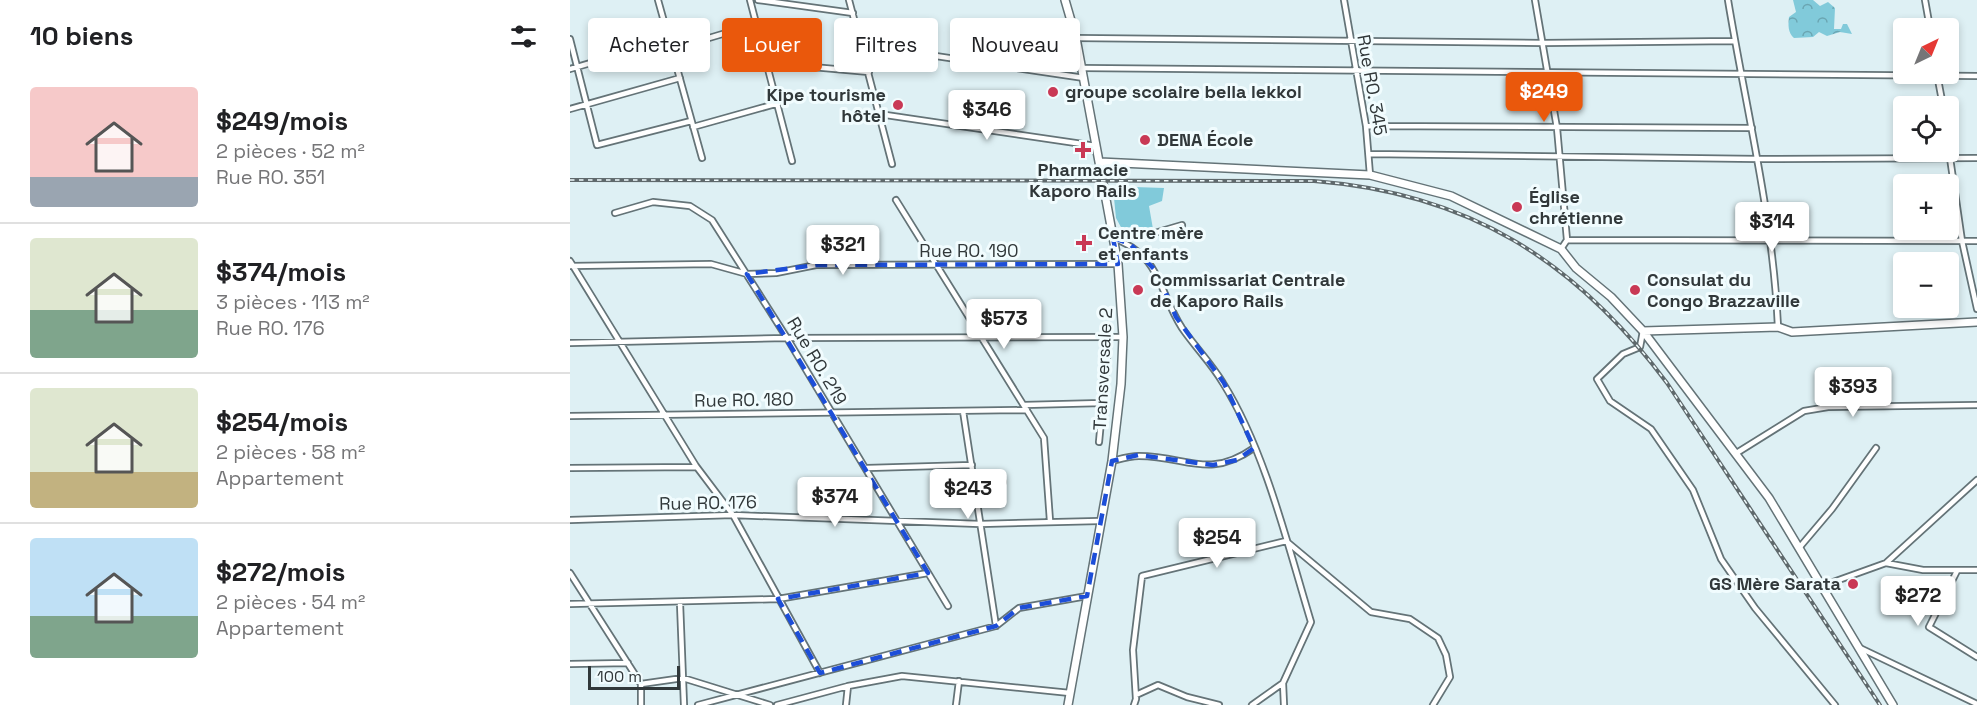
<!DOCTYPE html>
<html lang="fr">
<head>
<meta charset="utf-8">
<style>
	:root { --surface:#fff; --page:#f2f2f2; --text:#202124; --muted:#757577; --line:#e0e0e0; --accent:#ea580c }
	body { margin:0; font-family:"Space Grotesk",sans-serif; background:var(--page); color:var(--text); height:100vh; display:flex; flex-direction:column; font-size:22px; white-space:nowrap }
	* { box-sizing:border-box; margin:0 }
	p { font-size:20px; color:var(--muted) }
	.icon { flex:none; width:33px; height:33px; fill:none; stroke:currentColor; stroke-width:2; stroke-linecap:round; stroke-linejoin:round }
	.map { position:relative; flex:1; overflow:hidden }
	.panel { display:flex; flex-direction:column; background:var(--surface); width:570px }
	.panel>* { flex:none }
	.top-card { position:absolute; left:18px; top:18px; width:570px; height:54px; display:flex; gap:12px }
	.needle { width:39px; rotate:43deg }
	.tools { position:absolute; left:1323px; top:18px; display:grid; gap:12px }
	.tools a { display:grid; place-items:center; width:66px; height:66px; border-radius:6px; background:var(--surface); box-shadow:0 3px 9px #0003; font-size:30px }
	.scale { position:absolute; left:18px; bottom:15px; width:92px; box-sizing:border-box; padding-left:6px; border:3px solid #31383a; border-top:0; font-size:16px; line-height:21px; white-space:nowrap; color:#31383a; -webkit-text-stroke:4px #f1fcfe; paint-order:stroke }
	.price { position:absolute; translate:-50% -51px; padding:0 14px; border-radius:6px; background:#fff; color:#222; font-size:20px; line-height:39px; filter:drop-shadow(0 2px 3px #0008) }
	.price::after { content:''; position:absolute; left:50%; top:36px; width:18px; height:14px; margin-left:-9px; background:inherit; clip-path:polygon(0 0,100% 0,50% 100%) }
	.price.active { background:var(--accent); color:#fff }
	ul { padding:0; list-style:none }
	li { display:flex; align-items:center; gap:18px; height:150px; padding:0 30px }
	li+li { border-top:2px solid var(--line) }
	li span { display:grid; place-items:center; flex:none; width:168px; height:120px; border-radius:6px; color:#555 }
	li>.icon { margin-inline-start:auto }
	span .icon { width:72px; height:72px; fill:#fffc; stroke-width:1 }
	li b { font-size:26px }
	h2 { display:flex; justify-content:space-between; align-items:center; height:72px; padding:0 30px; font-size:26px }
	.pill { padding:0 21px; border-radius:6px; background:var(--surface); box-shadow:0 3px 9px #0003; font-size:21px; line-height:54px }
	.pill.active { background:var(--accent); color:#fff }
	main { display:flex; flex:1; min-height:0 }
	.map>svg:first-child { display:block }
	.green { fill:#81cada }
	.forest { fill:url(#forest-crowns) }
	.lines { fill:none; stroke-linecap:round; stroke-linejoin:round }
	.street-casing { stroke:#647377; stroke-width:8 }
	.secondary-casing { stroke:#647377; stroke-width:10 }
	.street { stroke:#fff; stroke-width:4.5 }
	.secondary { stroke:#fff; stroke-width:7 }
	.rail-casing { stroke:#5f696c; stroke-width:4 }
	.rail { stroke:#f1fcfe; stroke-width:1.5; stroke-dasharray:4.5; stroke-linecap:butt }
	.marked { fill:none; stroke:#1d4ed8; stroke-width:4.5; stroke-dasharray:12 8; stroke-linejoin:round }
	.poi-dot { fill:#c93955; stroke:#f1fcfe; stroke-width:2 }
	.labels { text-anchor:middle; stroke-width:6; stroke-linejoin:round; paint-order:stroke }
	.street-label { font-size:18px; fill:#31383a; stroke:#f1fcfe }
	.poi-label { font-size:18px; font-weight:bold; fill:#31383a; stroke:#f1fcfe; text-anchor:start }
</style>
</head>
<body>
<main>
<section class="panel">
<h2>10 biens<svg class="icon" aria-label="filters" viewBox="0 0 24 24"><path d="M4 7h16M4 17h16"/><circle cx="9" cy="7" r="2"/><circle cx="15" cy="17" r="2"/></svg></h2>
<ul>
<li><span style="background:linear-gradient(#f6c9c9 75%,#9aa5b1 0)"><svg class="icon" aria-label="home" viewBox="0 0 24 24"><path d="M3 11l9-7 9 7M6 9v11h12V9"/></svg></span><div><b>$249/mois</b><p>2 pièces · 52 m²</p><p>Rue RO. 351</p></div></li>
<li><span style="background:linear-gradient(#dfe7d0 60%,#7fa58c 0)"><svg class="icon" aria-label="home" viewBox="0 0 24 24"><path d="M3 11l9-7 9 7M6 9v11h12V9"/></svg></span><div><b>$374/mois</b><p>3 pièces · 113 m²</p><p>Rue RO. 176</p></div></li>
<li><span style="background:linear-gradient(#dfe7d0 70%,#c2b280 0)"><svg class="icon" aria-label="home" viewBox="0 0 24 24"><path d="M3 11l9-7 9 7M6 9v11h12V9"/></svg></span><div><b>$254/mois</b><p>2 pièces · 58 m²</p><p>Appartement</p></div></li>
<li><span style="background:linear-gradient(#bfe0f5 65%,#7fa58c 0)"><svg class="icon" aria-label="home" viewBox="0 0 24 24"><path d="M3 11l9-7 9 7M6 9v11h12V9"/></svg></span><div><b>$272/mois</b><p>2 pièces · 54 m²</p><p>Appartement</p></div></li>
</ul>
</section>
<div class="map">
<svg width="1407" height="705" viewBox="0 0 1407 705">
	<defs>
		<pattern id="forest-crowns" width="20" height="18" patternUnits="userSpaceOnUse" patternTransform="scale(1.5)"><rect width="20" height="18" fill="#81cada"/><path d="M2 6a3 3 0 1 1 6 0M12 15a3 3 0 1 1 6 0" fill="none" stroke="#6aa5b2"/></pattern>
	</defs>
	<rect width="100%" height="100%" fill="#def0f4"/>
	<!-- green -->
	<path class="green" d="M553 183 564 187 594 188 592 201 579 206 583 229 578 233 552 229 546 218 543 188Z"/>
	<!-- forest -->
	<path class="forest" d="M1223 0H1243L1250 6 1258 2 1265 8 1264 29H1271L1273 24H1277L1282 34 1270 32 1257 36 1249 32 1243 37 1224 38C1218 33 1218 25 1219 17L1226 12Z"/>
	<g class="lines">
		<!-- street casing -->
		<g class="street-casing">
			<path id="street" d="M88 0 132 158
				M180 0 222 161
				M188 0 283 13
				M279 0 322 164
				M774 0 796 126 800 175
				M965 0 987 128 997 240 991 249
				M1158 0C1176 109 1203 216 1208 327
				M1355 0 1360 28
				M506 38 973 43 1165 41
				M0 39 27 145 121 121
				M292 45 514 78
				M102 49 186 24
				M197 63 299 72
				M512 68 1407 76
				M0 69 99 40
				M1367 74 1373 106
				M0 109 110 78
				M309 114 526 146
				M796 126 1182 128
				M123 127 209 103
				M1378 144 1392 241 1407 309
				M800 154 1189 159 1407 158
				M326 200 474 438 480 521
				M45 213 83 202 120 206 142 220 217 338 378 606
				M612 225 578 235 543 238C592 256 588 291 612 328 625 347 642 364 653 383 695 450 718 546 741 622L713 683 714 705
				M997 240 1407 241
				M0 261 126 466 163 515 250 673
				M0 266 141 264 177 274 206 273 246 265 548 264
				M1073 331 1070 347 1053 354 1027 379 1040 401 1081 429 1123 490 1151 559 1185 608 1265 705
				M0 343 217 338 553 337
				M454 405 532 403
				M393 411 426 626
				M0 416 457 410
				M529 442 539 337
				M1165 454 1234 411 1258 407 1407 405
				M542 461C550 459 560 456 569 456 617 456 638 480 684 448
				M0 468 126 467
				M297 468 402 465
				M404 484 433 482
				M0 520 163 515 410 524 529 521
				M1229 548 1262 509 1306 448
				M1316 563 1407 480
				M1387 571 1359 627 1407 657
				M0 573 71 684V705
				M1252 586 1316 563 1353 570H1407
				M110 603 114 705
				M0 604 208 599 358 573
				M1290 648 1407 704
				M0 664 58 663
				M71 684 113 678 200 705
				M566 695 588 685 617 697 649 705
				M128 705 426 626 449 608 517 596
				M207 705 278 686 332 676 500 693
				M276 705 278 686
				M386 705 389 681
				M564 705 566 699 563 650 572 576 716 541 801 612 840 619 868 638 876 655 880 677 863 705
				M682 705 713 683"/>
		</g>
		<!-- secondary casing -->
		<g class="secondary-casing">
			<path id="secondary" d="M495 0 506 38 548 264 553 337 551 384 542 461 498 705
				M530 162 800 175 881 196 991 249 1006 268 1041 297 1073 331 1199 498 1323 705
				M1073 331 1208 327 1222 332 1407 322"/>
		</g>
		<!-- street -->
		<use href="#street" class="street"/>
		<!-- secondary -->
		<use href="#secondary" class="secondary"/>
		<!-- rail casing -->
		<g class="rail-casing">
			<path id="rail" d="M0 180 744 181C898 193 1005 260 1097 383L1310 705"/>
		</g>
		<!-- rail -->
		<use href="#rail" class="rail"/>
	</g>
	<!-- marked area -->
	<path class="marked" d="M543 238 560 244 587 272 606 317 654 383 684 448 667 460 643 465 568 455 542 461 517 596 449 608 426 626 250 673 208 599 358 573 177 274 246 265 548 264Z"/>
	<!-- markers -->
	<g class="poi-dot">
		<circle cx="483" cy="92" r="6"/>
		<circle cx="328" cy="105" r="6"/>
		<circle cx="575" cy="140" r="6"/>
		<path d="M510 141h6v6h6v6h-6v6h-6v-6h-6v-6h6z"/>
		<circle cx="947" cy="207" r="6"/>
		<path d="M511 234h6v6h6v6h-6v6h-6v-6h-6v-6h6z"/>
		<circle cx="568" cy="290" r="6"/>
		<circle cx="1065" cy="290" r="6"/>
		<circle cx="1283" cy="584" r="6"/>
	</g>
	<g class="labels">
		<!-- street labels -->
		<g class="street-label">
			<text transform="translate(802 85) rotate(80)" y="6">Rue RO. 345</text>
			<text x="399" y="257">Rue RO. 190</text>
			<text transform="translate(247 361) rotate(59)" y="6">Rue RO. 219</text>
			<text transform="translate(533 369) rotate(-87)" y="6">Transversale 2</text>
			<text transform="translate(174 400) rotate(-1)" y="6">Rue RO. 180</text>
			<text transform="translate(138 503) rotate(-1)" y="6">Rue RO. 176</text>
		</g>
		<!-- poi labels -->
		<g class="poi-label">
			<text x="495" y="98">groupe scolaire bella lekkol</text>
			<text x="316" y="101" text-anchor="end">Kipe tourisme<tspan x="316" dy="21">hôtel</tspan></text>
			<text x="587" y="146">DENA École</text>
			<text x="513" y="176" text-anchor="middle">Pharmacie<tspan x="513" dy="21">Kaporo Rails</tspan></text>
			<text x="959" y="203">Église<tspan x="959" dy="21">chrétienne</tspan></text>
			<text x="528" y="239">Centre mère<tspan x="528" dy="21">et enfants</tspan></text>
			<text x="580" y="286">Commissariat Centrale<tspan x="580" dy="21">de Kaporo Rails</tspan></text>
			<text x="1077" y="286">Consulat du<tspan x="1077" dy="21">Congo Brazzaville</tspan></text>
			<text x="1271" y="590" text-anchor="end">GS Mère Sarata</text>
		</g>
	</g>
</svg>
<div class="tools">
<a><svg class="needle" viewBox="-14 -14 28 28"><path d="M0-13l5 13h-10z" fill="#e53935"/><path d="M0 13l5-13h-10z" fill="#757577"/></svg></a>
<a><svg class="icon" aria-label="locate" viewBox="0 0 24 24"><circle cx="12" cy="12" r="6"/><path d="M12 2v4M12 18v4M2 12h4M18 12h4"/></svg></a>
<a>+</a>
<a>−</a>
</div>
<div class="scale">100 m</div>
<b class="price active" style="left:974px;top:123px">$249</b>
<b class="price" style="left:417px;top:141px">$346</b>
<b class="price" style="left:1202px;top:253px">$314</b>
<b class="price" style="left:273px;top:276px">$321</b>
<b class="price" style="left:434px;top:350px">$573</b>
<b class="price" style="left:1283px;top:418px">$393</b>
<b class="price" style="left:398px;top:520px">$243</b>
<b class="price" style="left:265px;top:528px">$374</b>
<b class="price" style="left:647px;top:569px">$254</b>
<b class="price" style="left:1348px;top:627px">$272</b>
<div class="top-card">
<a class="pill">Acheter</a>
<a class="pill active">Louer</a>
<a class="pill">Filtres</a>
<a class="pill">Nouveau</a>
</div>
</div>
</main>
</body>
</html>
